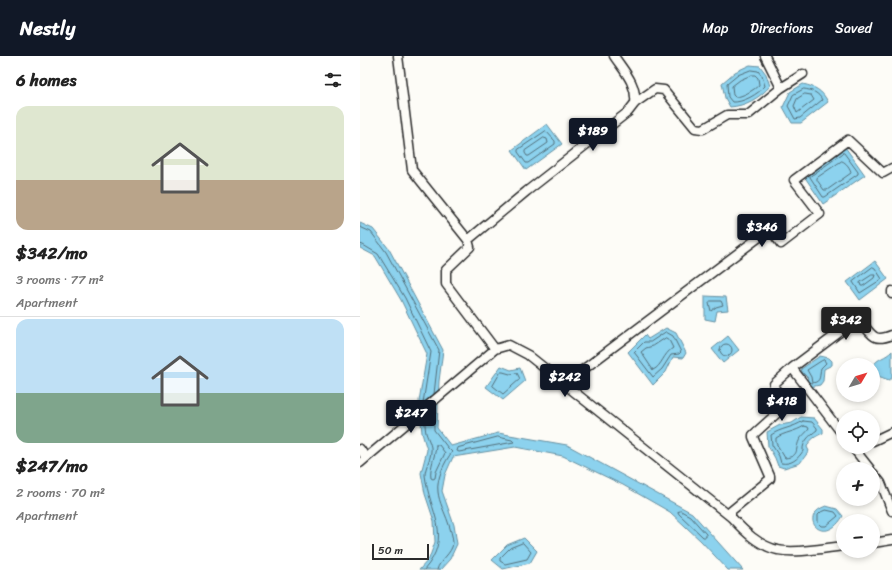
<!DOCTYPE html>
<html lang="en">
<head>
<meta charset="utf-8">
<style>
	:root { --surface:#fff; --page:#f2f2f2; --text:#222; --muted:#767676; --line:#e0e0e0; --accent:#111827 }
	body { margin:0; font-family:Sriracha,sans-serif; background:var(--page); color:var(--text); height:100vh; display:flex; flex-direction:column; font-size:15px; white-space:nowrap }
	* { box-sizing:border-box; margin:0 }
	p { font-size:13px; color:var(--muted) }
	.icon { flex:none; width:22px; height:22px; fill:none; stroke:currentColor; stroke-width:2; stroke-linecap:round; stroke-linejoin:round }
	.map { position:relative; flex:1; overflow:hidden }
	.details { display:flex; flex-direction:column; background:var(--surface); width:360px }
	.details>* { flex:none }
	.needle { width:26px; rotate:52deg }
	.controls { position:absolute; left:476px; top:302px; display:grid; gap:8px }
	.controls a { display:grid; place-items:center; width:44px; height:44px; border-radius:50%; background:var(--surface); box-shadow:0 2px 6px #0003; font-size:20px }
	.scale { position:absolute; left:12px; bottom:10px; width:57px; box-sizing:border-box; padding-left:4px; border:2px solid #2b2b2b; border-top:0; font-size:11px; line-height:14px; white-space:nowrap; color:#2b2b2b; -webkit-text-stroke:3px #fdfcf7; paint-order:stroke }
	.price { position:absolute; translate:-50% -34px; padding:0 9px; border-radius:4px; background:var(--accent); color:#fff; font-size:13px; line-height:26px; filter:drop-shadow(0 1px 2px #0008) }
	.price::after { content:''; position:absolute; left:50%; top:24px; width:12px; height:9px; margin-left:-6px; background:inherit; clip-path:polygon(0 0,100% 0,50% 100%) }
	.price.selected { background:#222; color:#fff }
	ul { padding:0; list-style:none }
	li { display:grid; align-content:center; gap:8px; height:212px; padding:0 16px }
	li+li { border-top:1px solid var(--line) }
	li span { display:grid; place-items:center; height:124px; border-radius:12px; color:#555 }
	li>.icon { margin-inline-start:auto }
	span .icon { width:72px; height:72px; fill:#fffc; stroke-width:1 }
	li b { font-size:17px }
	h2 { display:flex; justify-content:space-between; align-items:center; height:48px; padding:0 16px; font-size:17px }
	header { display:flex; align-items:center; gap:24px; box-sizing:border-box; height:56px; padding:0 20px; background:var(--accent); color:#fff }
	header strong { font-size:19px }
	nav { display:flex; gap:22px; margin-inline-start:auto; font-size:14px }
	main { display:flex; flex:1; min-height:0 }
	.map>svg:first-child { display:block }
	.water { fill:#8cd2ee; stroke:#658fa0 }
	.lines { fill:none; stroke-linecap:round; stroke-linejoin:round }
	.shore { stroke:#526e79; stroke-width:1 }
	.minor-casing { stroke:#2b2b2b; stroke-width:11 }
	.minor { stroke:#fdfcf7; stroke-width:8 }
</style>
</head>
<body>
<header>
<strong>Nestly</strong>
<nav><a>Map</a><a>Directions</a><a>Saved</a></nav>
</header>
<main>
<section class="details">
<h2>6 homes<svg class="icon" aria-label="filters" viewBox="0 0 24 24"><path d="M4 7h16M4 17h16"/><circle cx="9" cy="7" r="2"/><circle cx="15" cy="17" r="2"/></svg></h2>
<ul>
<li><span style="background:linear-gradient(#dfe7d0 60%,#b9a48a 0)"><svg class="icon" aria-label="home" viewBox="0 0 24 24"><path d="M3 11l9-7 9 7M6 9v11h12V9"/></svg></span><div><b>$342/mo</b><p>3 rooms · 77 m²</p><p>Apartment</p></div></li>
<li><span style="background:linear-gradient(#bfe0f5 60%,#7fa58c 0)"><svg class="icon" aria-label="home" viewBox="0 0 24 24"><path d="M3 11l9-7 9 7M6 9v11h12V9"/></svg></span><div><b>$247/mo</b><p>2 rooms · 70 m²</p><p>Apartment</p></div></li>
</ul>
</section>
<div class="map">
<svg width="532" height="514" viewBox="0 0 532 514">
	<rect width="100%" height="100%" fill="#fdfcf7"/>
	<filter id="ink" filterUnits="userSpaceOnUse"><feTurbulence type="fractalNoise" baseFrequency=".025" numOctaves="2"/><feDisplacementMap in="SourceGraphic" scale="8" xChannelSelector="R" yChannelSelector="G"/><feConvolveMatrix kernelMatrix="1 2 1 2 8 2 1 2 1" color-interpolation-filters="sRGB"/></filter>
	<g filter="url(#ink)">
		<!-- water -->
		<path class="water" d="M390 9 400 10 406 18 410 30C400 42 385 50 370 51L365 42 362 27 375 16Z
			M443 28C455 31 462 34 468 46L441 67H432L423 51 430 36Z
			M187 68 202 88 166 114 152 94Z
			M485 91 505 119 463 148 444 120Z
			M0 167 13 173 29 193 83 294 79 325 77 372 91 390 138 377 207 389 332 457 383 514H368L341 485 310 456 263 429 203 400 155 391 93 401 85 419 82 435 94 469 97 488 90 503 80 514H59L69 503 75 486 74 465 65 438 61 417 67 394 62 377 59 345 67 298 41 244 15 200 0 192Z
			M515 205 528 223 500 244 487 226Z
			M345 240 366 241 368 254 357 255 355 265 345 263Z
			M306 272 316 277 326 297 323 302 313 301 306 316 293 329 268 296 285 279 288 283Z
			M368 280 379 294 363 307 352 293Z
			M532 295V322L529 324C521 321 513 320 513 310 517 302 526 302 532 295Z
			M460 300 469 302 472 305V309L464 313 463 325 460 329 450 331 446 326 448 322 442 316 441 313Z
			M141 310 151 314 160 312 165 325 143 344 126 331Z
			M441 361 454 362 463 373V377C456 380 449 384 447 391L449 395 440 407 424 412 418 410 415 402 408 390 407 376 420 369 432 367Z
			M466 450 477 453 483 460C464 493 436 460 466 450Z
			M164 482 177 495 170 507 143 513 132 504 147 489Z"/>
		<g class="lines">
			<!-- shore -->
			<path class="shore" d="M391 14 398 15 402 20 405 30C398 38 383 47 372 46L368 41 367 28 378 19Z
				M392 19H395L398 22 399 29C394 34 382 41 375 41L373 39 372 30 380 24Z
				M444 33C452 34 459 37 462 44L440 62 435 63 428 50 433 39Z
				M445 38 451 39 454 44 437 57 434 50 437 43Z
				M186 75 195 85V88L168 107H166L158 96V94Z
				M184 82 187 83 188 87 169 100H167L165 97V95Z
				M484 97 498 116V118L465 141H463L450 121Z
				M482 105C486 106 491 113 491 117L467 134H464L457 124V122Z
				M0 171 11 176 26 196 79 294 74 338
				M0 188 3 189 18 198 45 242 71 296 63 347
				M513 211 515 212 522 223 500 237 493 226Z
				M512 219H515L514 222 503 230H501L500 227Z
				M351 245H361L363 249 356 251 351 255 349 247Z
				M306 276 313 280 321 296 319 298 311 299 302 313 293 321 274 296 284 286H290Z
				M306 282 309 284 313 292C303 298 302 310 293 314L281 296 286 292 293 290Z
				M360 294a6 6 0 1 1 12 0a6 6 0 1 1-12 0Z
				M464 304 466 307 461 312C459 319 462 326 452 327L451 321 447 314 461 305Z
				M141 316H143L150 318 157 317 160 323 143 338 133 330Z
				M74 351V374L88 392 92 396C85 405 76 423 78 436 79 446 85 457 88 466 90 472 93 481 93 487 92 498 79 504 77 514
				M443 365 452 366 457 372V374C450 379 442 386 443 395 438 403 431 409 421 407L419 400 412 389 411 379C421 372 433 372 443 365Z
				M444 370 448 371 449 373C446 377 442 380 440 383 434 393 441 400 425 402L416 387V382C425 376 435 376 444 370Z
				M138 381 152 384 154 386 99 396 97 395 98 392Z
				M76 389H79L85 397 76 416 75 422 73 423 71 422C69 412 76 399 76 389Z
				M466 454 475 456 478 460 466 470H461L458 467V459L461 456Z
				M321 455 330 460 346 478V481H343L319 458 318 456Z
				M163 487 171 496 167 503 145 508 140 505V502L150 492Z
				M64 514C94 480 69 456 65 419 65 411 71 403 71 395 72 390 68 383 66 377 65 372 65 365 64 359"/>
			<!-- minor casing -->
			<g class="minor-casing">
				<path id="minor" d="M38 0 52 114 108 184
					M254 0C264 15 277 28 275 47
					M405 0 421 32
					M532 235V238
					M135 293 86 228V214L110 191 108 184 167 135 268 56 275 47 295 33 304 34 335 72 343 73 367 59H388L421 32 443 18
					M432 312 493 266 502 267C513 280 514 286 532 279
					M204 328 410 173 421 188 460 158 434 124 488 84 523 117 532 112
					M513 385 532 376
					M501 391 495 394 510 413
					M0 393 6 402
					M0 407 135 293 149 289 168 299 371 461C384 475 399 490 418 494 435 498 465 492 483 490
					M513 417 521 427 532 455
					M371 461V455L410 423V420L393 381V379L425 350 426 348 414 331V328L432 312 483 379
					M513 487 532 484"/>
			</g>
			<!-- minor -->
			<use href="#minor" class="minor"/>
		</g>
	</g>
</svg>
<div class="controls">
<a><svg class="needle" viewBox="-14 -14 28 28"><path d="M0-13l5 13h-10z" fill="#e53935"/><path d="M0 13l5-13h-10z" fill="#767676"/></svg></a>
<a><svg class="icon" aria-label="locate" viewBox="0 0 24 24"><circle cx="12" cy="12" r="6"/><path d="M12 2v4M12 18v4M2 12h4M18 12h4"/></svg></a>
<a>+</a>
<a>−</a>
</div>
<div class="scale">50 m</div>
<b class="price" style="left:233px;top:96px">$189</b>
<b class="price" style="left:402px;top:192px">$346</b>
<b class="price selected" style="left:486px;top:285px">$342</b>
<b class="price" style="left:205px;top:342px">$242</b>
<b class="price" style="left:422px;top:366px">$418</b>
<b class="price" style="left:51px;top:378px">$247</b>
</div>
</main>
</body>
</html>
